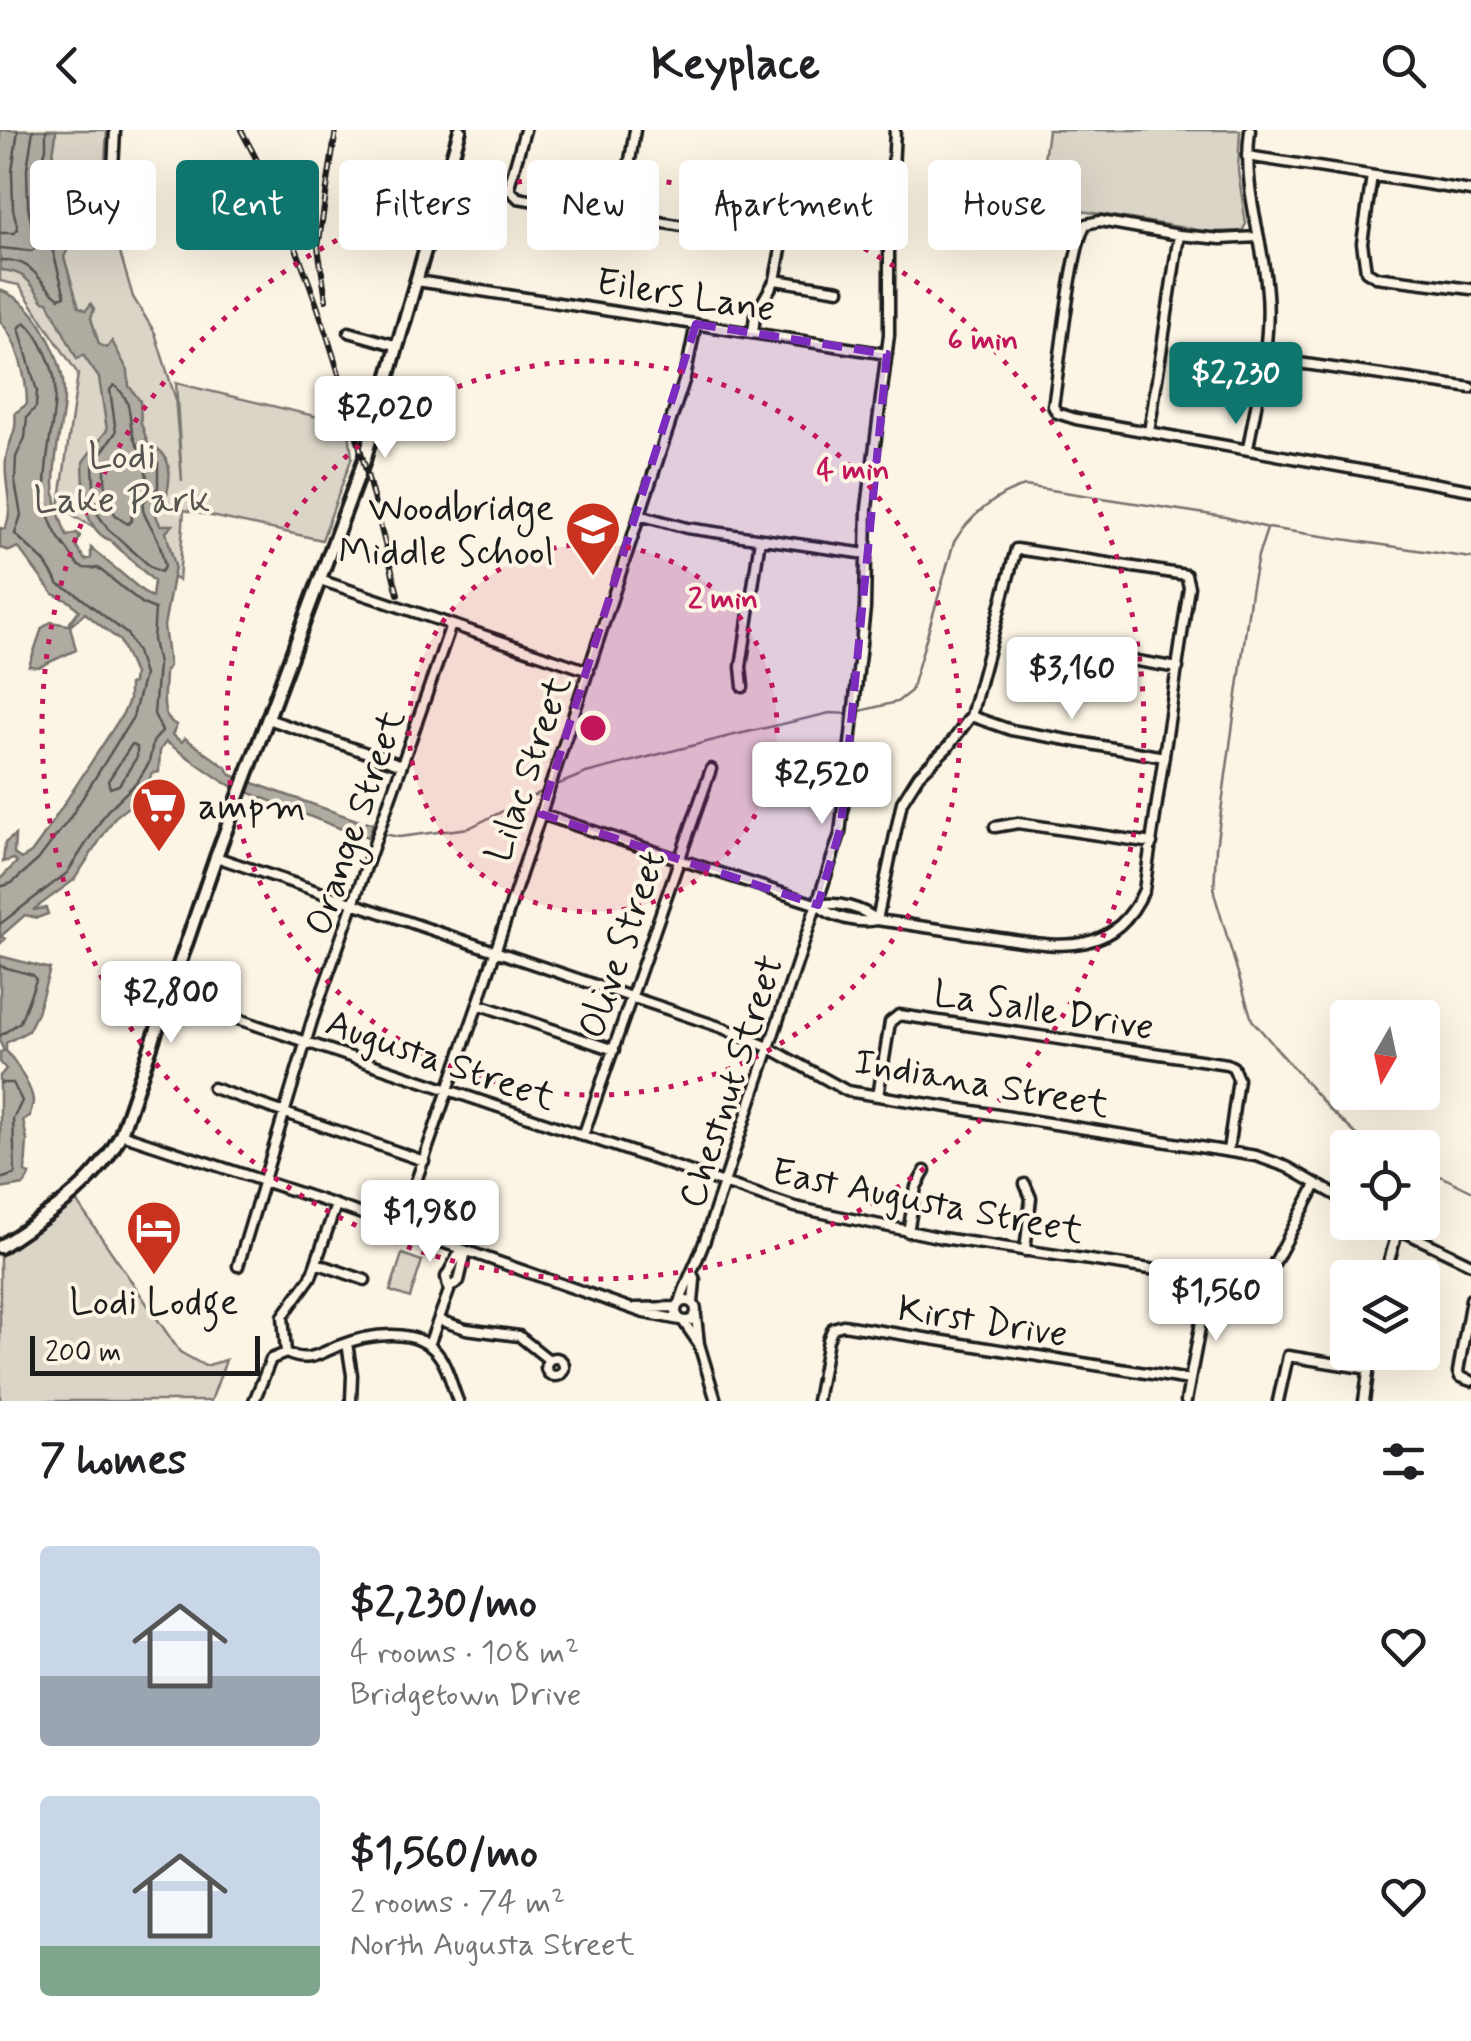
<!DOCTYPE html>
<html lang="en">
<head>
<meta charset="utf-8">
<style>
	:root { --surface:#fff; --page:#f2f2f2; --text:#202124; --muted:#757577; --accent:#0f766e }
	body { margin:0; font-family:Mynerve,sans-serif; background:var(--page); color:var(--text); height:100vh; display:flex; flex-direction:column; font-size:38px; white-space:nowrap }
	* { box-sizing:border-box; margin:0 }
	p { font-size:32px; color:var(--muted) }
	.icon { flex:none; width:55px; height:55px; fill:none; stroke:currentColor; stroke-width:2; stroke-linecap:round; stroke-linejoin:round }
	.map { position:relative; height:1271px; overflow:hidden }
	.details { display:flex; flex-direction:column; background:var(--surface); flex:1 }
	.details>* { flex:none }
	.banner { position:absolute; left:30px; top:30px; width:1412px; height:90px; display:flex; gap:20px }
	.needle { width:65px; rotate:189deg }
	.fabs { position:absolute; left:1330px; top:870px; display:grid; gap:20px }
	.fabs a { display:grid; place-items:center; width:110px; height:110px; border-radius:10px; background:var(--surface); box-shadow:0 10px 40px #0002; font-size:50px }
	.scale { position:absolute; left:30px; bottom:25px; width:230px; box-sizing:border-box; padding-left:10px; border:5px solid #1c1c1c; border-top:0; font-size:28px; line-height:35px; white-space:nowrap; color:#1c1c1c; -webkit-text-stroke:8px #fcf5e5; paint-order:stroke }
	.price { position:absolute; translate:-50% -85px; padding:0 22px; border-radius:10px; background:#fff; color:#222; font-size:32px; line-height:65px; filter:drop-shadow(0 2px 5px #0008) }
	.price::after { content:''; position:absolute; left:50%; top:60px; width:30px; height:22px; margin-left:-15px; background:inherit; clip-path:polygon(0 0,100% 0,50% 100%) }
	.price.selected { background:var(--accent); color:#fff }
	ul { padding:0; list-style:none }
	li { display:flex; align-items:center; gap:30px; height:250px; padding:0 40px }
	li span { display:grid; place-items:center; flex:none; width:280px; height:200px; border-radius:10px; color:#555 }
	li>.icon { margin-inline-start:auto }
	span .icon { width:120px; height:120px; fill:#fffc; stroke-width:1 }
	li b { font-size:42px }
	h2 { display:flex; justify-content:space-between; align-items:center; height:120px; padding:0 40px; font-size:42px }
	.chip { padding:0 35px; border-radius:10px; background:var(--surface); box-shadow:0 10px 40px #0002; font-size:35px; line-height:90px }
	.chip.selected { background:var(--accent); color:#fff }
	header { display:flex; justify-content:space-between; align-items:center; height:130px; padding:0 40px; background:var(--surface); font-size:45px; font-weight:800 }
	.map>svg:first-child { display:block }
	.green { fill:#dbd5c8; stroke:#7c7872; stroke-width:2.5 }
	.water { fill:#b0aba1; stroke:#75726c; stroke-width:2.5 }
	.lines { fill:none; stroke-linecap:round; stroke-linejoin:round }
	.shore { stroke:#575551; stroke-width:2.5 }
	.stream { stroke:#75726c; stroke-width:2.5 }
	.minor-casing { stroke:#1c1c1c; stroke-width:15 }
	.major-casing { stroke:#1c1c1c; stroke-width:18 }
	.minor { stroke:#fcf5e5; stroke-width:8 }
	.major { stroke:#fcf5e5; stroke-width:10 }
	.rail-casing { stroke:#1c1c1c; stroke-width:6 }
	.rail { stroke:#fcf5e5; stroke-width:2.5; stroke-dasharray:8; stroke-linecap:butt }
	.marked { fill:#7b2cbf; fill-opacity:0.2; stroke:#7b2cbf; stroke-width:8; stroke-dasharray:20 12; stroke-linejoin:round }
	.ring { fill:none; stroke:#c2185b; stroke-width:5; stroke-dasharray:5 10 }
	.labels { text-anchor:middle; stroke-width:8; stroke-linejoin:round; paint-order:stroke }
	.street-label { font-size:38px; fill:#1c1c1c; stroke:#fcf5e5 }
	.park-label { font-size:38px; fill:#555450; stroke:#fcf5e5 }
	.poi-label { font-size:38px; fill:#1c1c1c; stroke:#fcf5e5; text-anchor:end }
	.centre { fill:#c2185b; stroke:#fcf5e5; stroke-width:5 }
	.ring-label { font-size:30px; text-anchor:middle; font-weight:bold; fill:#c2185b; stroke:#fcf5e5; stroke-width:8; stroke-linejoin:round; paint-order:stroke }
</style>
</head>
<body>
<header><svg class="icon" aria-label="back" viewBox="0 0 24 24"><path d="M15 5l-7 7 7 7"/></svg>Keyplace<svg class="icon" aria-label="search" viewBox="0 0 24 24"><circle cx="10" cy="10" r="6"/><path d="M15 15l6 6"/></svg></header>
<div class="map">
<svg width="1471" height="1271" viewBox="0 0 1471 1271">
	<rect width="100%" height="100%" fill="#fcf5e5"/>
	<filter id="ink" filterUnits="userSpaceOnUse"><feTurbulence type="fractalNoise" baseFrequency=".01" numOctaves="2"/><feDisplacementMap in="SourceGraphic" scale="20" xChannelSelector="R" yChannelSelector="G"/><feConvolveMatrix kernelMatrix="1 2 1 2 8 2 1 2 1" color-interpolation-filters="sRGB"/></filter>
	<g filter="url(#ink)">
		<!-- green -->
		<path class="green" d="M0 0H107L103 65 133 167 155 203 175 267 182 351 176 253 348 294 352 327 322 410 184 380 179 451 59 376 78 244 19 155 0 151Z
			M1048 0H1240L1238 41 1246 94 1242 101 1210 102 1038 74Z
			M77 1072 180 1222 205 1236 226 1230 211 1271H0V1127Z
			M402 1124 422 1131 410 1168 390 1161Z"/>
		<!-- water -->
		<path class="water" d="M0 0H56C56 15 51 27 50 42 48 66 56 87 57 110H66L69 117 64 127 79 177 86 180 91 174 94 179 91 188 99 214 107 218 112 211 128 241 129 256 140 271 141 293 148 314C171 322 172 342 167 364L155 372 153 378 160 395H173L166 402 175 436 164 496 169 536 165 542C165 561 158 588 177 595L172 605 182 612 185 608 227 638 231 645 362 692 373 693 369 707 357 705 225 653 166 612 160 620 159 642 153 643 137 670 115 687 74 750 33 780 46 778 48 784 37 788 25 785 1 806 5 809 0 814V749L17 732 14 729 3 732 5 713 15 705 14 724 21 729 31 723 42 708 124 582 129 570V555L133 553 134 544 120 511 85 483 70 496 76 520 39 537 29 536 42 498 51 492 68 495 79 480 69 471 53 464 18 417 10 421 0 418V398L5 399C15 377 3 353 6 329 8 311 18 303 15 283L27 274C27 249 17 209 0 191V160C21 168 34 182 45 202 81 267 55 288 54 353 54 372 60 389 67 406L77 403 80 406 76 416 85 430 91 428V418L146 464 152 467 154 451 110 410C92 404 86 381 81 365L84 357 83 332 107 300 99 248 83 225 77 229 48 172 43 171C30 151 24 141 0 140Z
			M0 826 50 839 37 883 28 901 6 913V921C13 927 33 960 33 971 33 976 30 981 30 986L23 990 27 1010 25 1042 30 1044 24 1055 0 1059V946L6 939 0 932V922L4 921 0 912Z"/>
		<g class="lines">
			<!-- shore -->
			<path class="shore" d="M0 103H14L18 99 13 79 12 41 18 0
				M0 118 31 121 36 118 28 76 27 39 33 0
				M0 130C37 130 34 149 59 168L65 166 41 77 40 40 46 18V0
				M114 255C138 274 124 294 138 317 144 326 152 325 158 333V358C129 377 149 388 158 410 161 418 163 428 165 436L161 442 151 437 108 399 95 380 93 335 116 302 110 260Z
				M123 320 145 337 147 347C137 362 129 370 132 390L128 394C104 382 105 361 105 337Z
				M132 614 137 617V627L119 655 110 658 108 651Z
				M0 757 12 753 38 730 70 688 133 587 144 545 137 522 127 504 75 463 59 455 44 431 15 404 21 385 15 352 16 327 25 308 27 287 36 277 37 261 19 198 25 192C39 204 54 236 55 255 57 309 26 368 64 415 78 432 73 441 98 438L143 474 155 479 153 510 158 534 154 584 162 601 153 612 149 633 137 652 107 681 67 743 0 794
				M0 836 33 845 36 850 20 892 0 906
				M0 953H13L22 971 13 989 15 1044 0 1049"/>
			<!-- stream -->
			<path class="stream" d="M1267 399 1258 426 1251 462 1216 718 1214 763 1252 890 1330 980 1356 1004 1383 1018
				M856 582 897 572 911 561 954 412C968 388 997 363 1025 356L1225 387 1268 398 1471 428
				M552 657 586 643 730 606 830 583 849 584
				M383 704 399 707 469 698 545 660
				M1422 1037 1471 1061"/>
			<!-- minor casing -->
			<g class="minor-casing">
				<path id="minor" d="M115 0 113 40 120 59
					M525 0 510 53V60L518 68 718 102 725 94 730 47
					M1247 26 1471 61
					M1372 46 1362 113 1366 141 1376 147 1471 159
					M621 85 635 0
					M1257 107 1221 109 1179 105 1100 91 1086 94C1071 116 1059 241 1053 276L1057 283 1076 289 1471 360
					M775 150 839 160
					M417 151 887 224
					M349 202 398 216
					M753 203 755 185 775 150 786 93H801L807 81 829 85 833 81 842 41
					M1264 228 1471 258
					M1149 302 1179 105
					M1248 318C1257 268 1271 214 1267 163 1263 104 1242 62 1250 0
					M639 385 687 398 866 424
					M320 450 589 541
					M1079 521 1178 538
					M743 557 741 537 760 409
					M971 586 1011 600 1164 627
					M268 589 402 635
					M541 684 818 775C832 788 859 794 877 790 914 795 950 801 987 806 1050 815 1112 833 1144 760L1189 457 1186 445 1016 419 971 586 948 617 919 645 902 672 877 790
					M995 697 1018 693 1152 713
					M216 727 723 898 768 917 847 961 1256 1026 1287 1037 1348 1072
					M818 775C838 771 862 778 877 790
					M167 865 795 1077 942 1108 1257 1155 1267 1147 1316 1055
					M478 874 614 920
					M213 958 424 1031
					M878 966 890 892 899 885 1227 934 1233 937 1238 949 1228 1021
					M121 1004 336 1075 644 1183 680 1190
					M583 1006 711 639
					M1025 1054 1031 1068 1025 1121
					M1384 1092 1471 1134
					M400 1097 478 874 685 248 696 194
					M908 1102 916 1057 925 1041
					M316 1133 365 1150
					M238 1136 312 891 451 495
					M692 1143 695 1150 693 1173
					M1384 1148 1398 1100
					M450 1157 459 1151 466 1121
					M1471 1169 1458 1242 1460 1247 1471 1251
					M676 1181a10 10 0 1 1 20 0a10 10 0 1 1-20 0Z
					M680 1173C686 1150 697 1133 705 1110L840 704 865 478 867 378 889 205V117L895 0
					M635 1178 677 1177
					M696 1186 699 1214 716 1271
					M439 1190 466 1199 519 1206 549 1230
					M683 1191 699 1214
					M347 1213 352 1245 351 1271
					M429 1215 449 1161 446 1147 461 1120
					M286 1223C308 1233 317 1225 338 1216 368 1204 419 1195 440 1227 449 1240 452 1257 458 1271
					M286 1223 283 1186 311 1147 336 1075
					M546 1237a9 9 0 1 1 18 0a9 9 0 1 1-18 0Z
					M254 1271 271 1229 286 1223
					M817 1271 828 1210 833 1198 843 1195 1190 1250
					M1186 1271 1209 1150
					M1278 1271 1288 1226 1369 1239
					M1364 1271 1371 1222"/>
			</g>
			<!-- major casing -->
			<g class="major-casing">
				<path id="major" d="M0 1117C47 1085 95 1057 121 1004L216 727 364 331 460 0"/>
			</g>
			<!-- minor -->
			<use href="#minor" class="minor"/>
			<!-- major -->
			<use href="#major" class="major"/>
			<!-- rail casing -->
			<g class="rail-casing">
				<path id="rail" d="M241 0C320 143 357 307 398 464
					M326 170 318 117 336 0"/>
			</g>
			<!-- rail -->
			<use href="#rail" class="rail"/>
		</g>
	</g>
	<!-- marked area -->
	<path class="marked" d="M696 194 887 224 841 696 818 775 541 684Z"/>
	<!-- distance rings -->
	<circle cx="593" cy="598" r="184" fill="#c2185b" fill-opacity=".12"/>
	<g class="ring">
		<circle cx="593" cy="598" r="184"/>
		<circle cx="593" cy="598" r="367"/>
		<circle cx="593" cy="598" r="551"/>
	</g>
	<!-- icons -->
	<defs>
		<g id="school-pin" transform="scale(2.875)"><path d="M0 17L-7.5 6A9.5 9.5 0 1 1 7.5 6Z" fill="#c8321e" stroke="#fcf5e5"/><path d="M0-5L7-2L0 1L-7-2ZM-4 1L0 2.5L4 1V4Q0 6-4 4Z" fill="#fff"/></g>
		<g id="supermarket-pin" transform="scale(2.875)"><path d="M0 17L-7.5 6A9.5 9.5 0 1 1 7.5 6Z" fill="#c8321e" stroke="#fcf5e5"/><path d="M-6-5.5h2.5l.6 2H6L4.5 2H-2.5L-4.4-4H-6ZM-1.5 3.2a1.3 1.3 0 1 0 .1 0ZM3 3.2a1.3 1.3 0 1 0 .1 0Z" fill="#fff"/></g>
		<g id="hotel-pin" transform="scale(2.875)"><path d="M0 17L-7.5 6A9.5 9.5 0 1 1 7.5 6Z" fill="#c8321e" stroke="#fcf5e5"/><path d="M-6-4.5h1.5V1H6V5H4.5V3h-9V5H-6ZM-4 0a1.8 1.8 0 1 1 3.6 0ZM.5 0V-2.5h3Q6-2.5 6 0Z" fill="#fff"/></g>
	</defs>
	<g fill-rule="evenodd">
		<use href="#school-pin" x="593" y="399"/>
		<use href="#supermarket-pin" x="159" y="675"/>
		<use href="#hotel-pin" x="154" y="1098"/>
	</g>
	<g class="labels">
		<!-- street labels -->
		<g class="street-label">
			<text transform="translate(686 164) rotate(9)" y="13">Eilers Lane</text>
			<text transform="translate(527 638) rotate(-71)" y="13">Lilac Street</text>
			<text transform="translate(354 692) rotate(-71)" y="13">Orange Street</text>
			<text transform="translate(621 814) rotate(-71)" y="13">Olive Street</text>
			<text transform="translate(1044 879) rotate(9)" y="13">La Salle Drive</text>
			<text transform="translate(441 929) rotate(19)" y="13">Augusta Street</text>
			<text transform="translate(730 951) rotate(-72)" y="13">Chestnut Street</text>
			<text transform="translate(982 952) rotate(10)" y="13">Indiana Street</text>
			<text transform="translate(928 1070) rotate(11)" y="13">East Augusta Street</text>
			<text transform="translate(983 1190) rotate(9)" y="13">Kirst Drive</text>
		</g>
		<!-- park labels -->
		<g class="park-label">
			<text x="122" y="338">Lodi<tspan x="122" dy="44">Lake Park</tspan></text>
		</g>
		<!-- poi labels -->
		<g class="poi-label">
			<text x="554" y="390">Woodbridge<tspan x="554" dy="44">Middle School</tspan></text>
			<text x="198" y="688" text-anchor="start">ampm</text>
			<text x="154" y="1184" text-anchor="middle">Lodi Lodge</text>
		</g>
	</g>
	<circle cx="593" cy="598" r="15" class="centre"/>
	<g class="ring-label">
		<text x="983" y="219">6 min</text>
		<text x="853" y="349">4 min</text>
		<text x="723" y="478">2 min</text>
	</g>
</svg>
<div class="fabs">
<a><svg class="needle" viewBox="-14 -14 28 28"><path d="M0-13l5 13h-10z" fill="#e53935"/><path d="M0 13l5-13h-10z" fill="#757577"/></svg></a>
<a><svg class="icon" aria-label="locate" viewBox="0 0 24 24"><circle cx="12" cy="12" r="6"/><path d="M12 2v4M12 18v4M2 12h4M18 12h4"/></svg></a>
<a><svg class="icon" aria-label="layers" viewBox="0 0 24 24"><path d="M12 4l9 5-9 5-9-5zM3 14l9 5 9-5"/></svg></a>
</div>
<div class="scale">200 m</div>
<b class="price selected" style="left:1236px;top:297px">$2,230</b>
<b class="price" style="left:385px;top:331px">$2,020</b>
<b class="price" style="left:1072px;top:592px">$3,160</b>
<b class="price" style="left:822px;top:697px">$2,520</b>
<b class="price" style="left:171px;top:916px">$2,800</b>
<b class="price" style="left:430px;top:1135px">$1,980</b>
<b class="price" style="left:1216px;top:1214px">$1,560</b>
<div class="banner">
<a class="chip">Buy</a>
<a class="chip selected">Rent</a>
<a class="chip">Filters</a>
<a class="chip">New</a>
<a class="chip">Apartment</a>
<a class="chip">House</a>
</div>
</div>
<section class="details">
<h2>7 homes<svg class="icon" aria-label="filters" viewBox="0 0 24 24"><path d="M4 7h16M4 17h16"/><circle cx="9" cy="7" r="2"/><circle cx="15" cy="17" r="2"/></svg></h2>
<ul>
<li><span style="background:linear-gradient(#c9d6e8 65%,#9aa5b1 0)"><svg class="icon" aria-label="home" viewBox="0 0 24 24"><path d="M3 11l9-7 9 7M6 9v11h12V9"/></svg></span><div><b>$2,230/mo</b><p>4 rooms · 108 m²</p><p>Bridgetown Drive</p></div><svg class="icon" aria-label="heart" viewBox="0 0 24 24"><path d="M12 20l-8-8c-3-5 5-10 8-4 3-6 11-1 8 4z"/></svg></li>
<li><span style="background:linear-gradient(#c9d6e8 75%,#7fa58c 0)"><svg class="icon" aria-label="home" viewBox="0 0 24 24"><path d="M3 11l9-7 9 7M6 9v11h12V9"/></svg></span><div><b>$1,560/mo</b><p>2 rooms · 74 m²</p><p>North Augusta Street</p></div><svg class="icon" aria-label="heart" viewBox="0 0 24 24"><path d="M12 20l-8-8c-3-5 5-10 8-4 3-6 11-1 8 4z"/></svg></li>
</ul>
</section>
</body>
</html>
